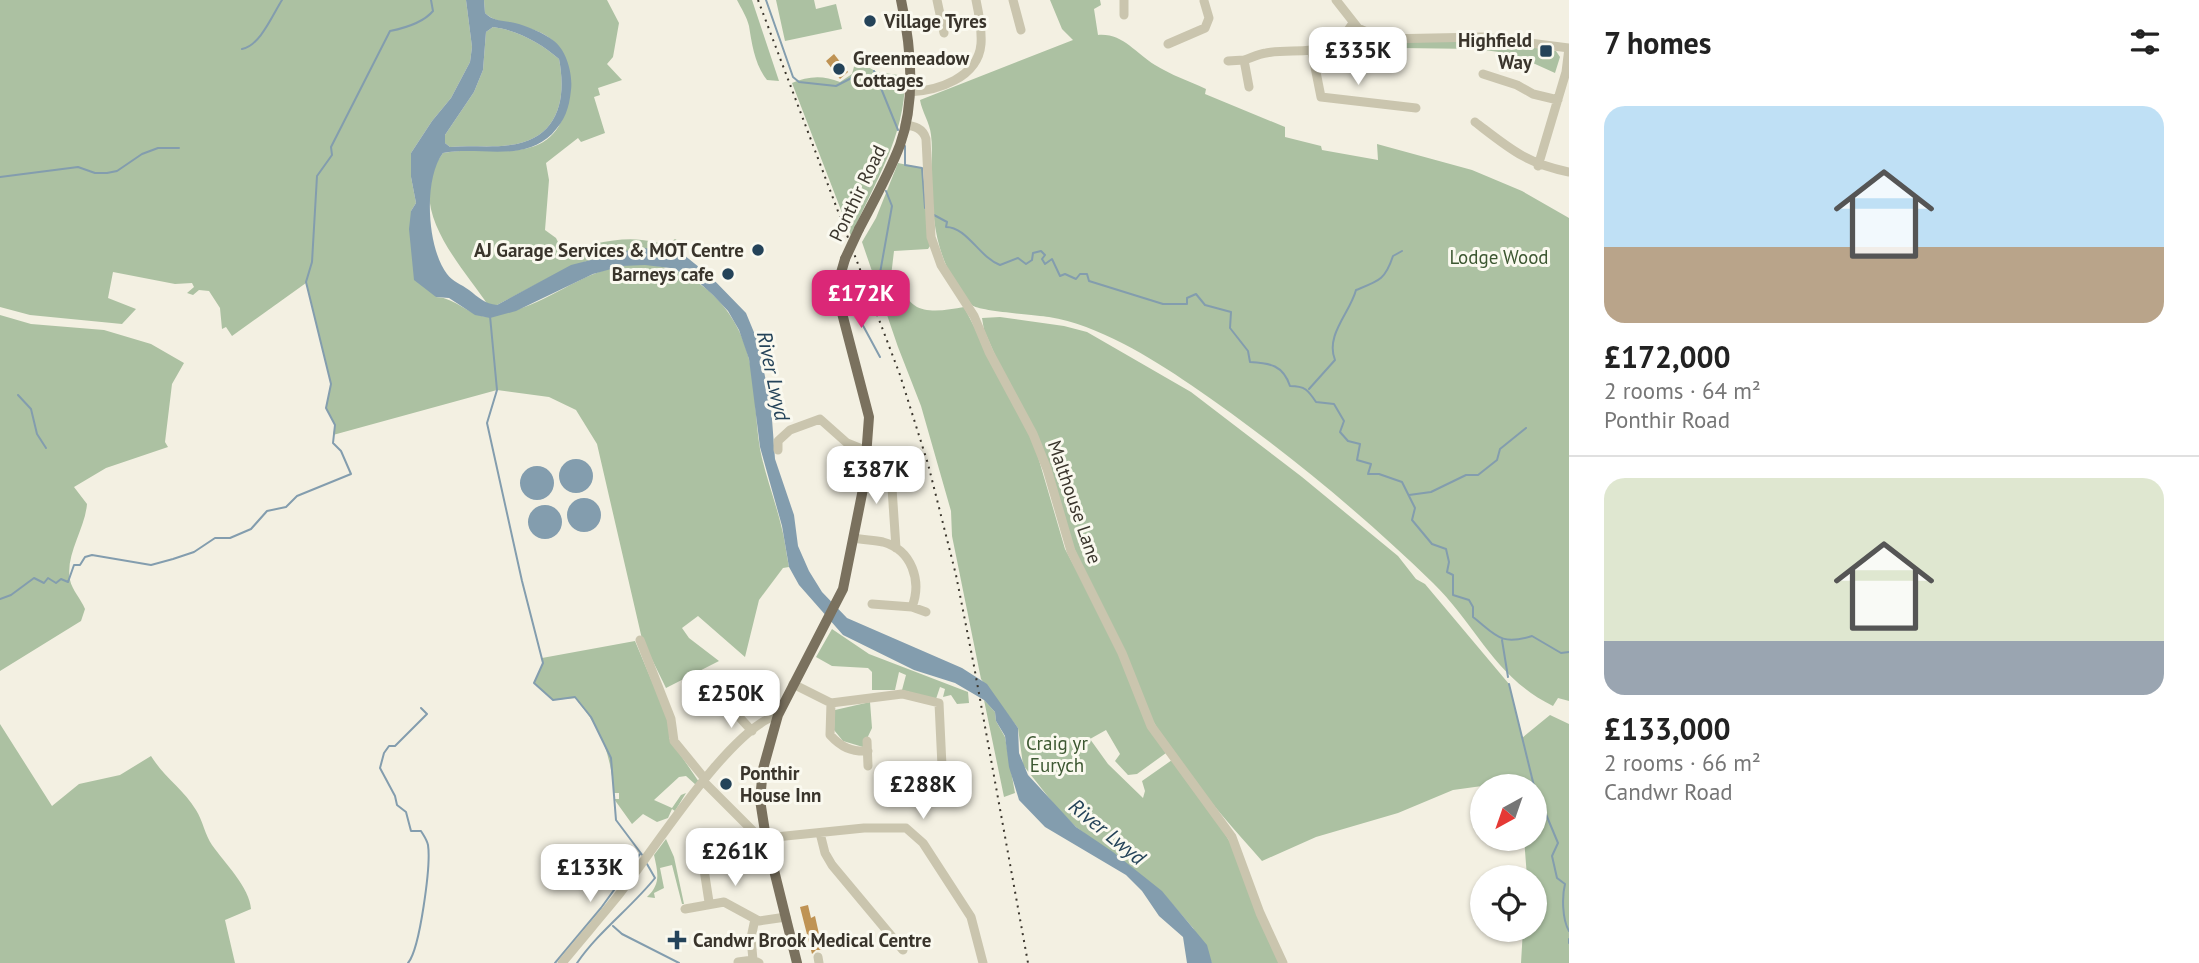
<!DOCTYPE html>
<html lang="en">
<head>
<meta charset="utf-8">
<style>
	:root { --surface:#fff; --page:#f6f6f6; --text:#222; --muted:#767676; --line:#e0e0e0; --accent:#db2777 }
	body { margin:0; font-family:"PT Sans",sans-serif; background:var(--page); color:var(--text); height:100vh; display:flex; flex-direction:column; font-size:26px; white-space:nowrap }
	* { box-sizing:border-box; margin:0 }
	p { font-size:23px; color:var(--muted) }
	.icon { flex:none; width:38px; height:38px; fill:none; stroke:currentColor; stroke-width:2; stroke-linecap:round; stroke-linejoin:round }
	.map { position:relative; flex:1; overflow:hidden }
	.details { display:flex; flex-direction:column; background:var(--surface); width:630px }
	.details>* { flex:none }
	.needle { width:46px; rotate:220deg }
	.fabs { position:absolute; left:1470px; top:774px; display:grid; gap:14px }
	.fabs a { display:grid; place-items:center; width:77px; height:77px; border-radius:50%; background:var(--surface); box-shadow:0 2px 5px #0004; font-size:35px }
	.price { position:absolute; translate:-50% -60px; padding:0 16px; border-radius:14px; background:#fff; color:#222; font-size:23px; line-height:46px; filter:drop-shadow(0 2px 4px #0008) }
	.price::after { content:''; position:absolute; left:50%; top:42px; width:21px; height:16px; margin-left:-10px; background:inherit; clip-path:polygon(0 0,100% 0,50% 100%) }
	.price.active { background:var(--accent); color:#fff }
	ul { padding:0; list-style:none }
	li { display:grid; align-content:center; gap:14px; height:371px; padding:0 35px }
	li+li { border-top:2px solid var(--line) }
	li span { display:grid; place-items:center; height:217px; border-radius:21px; color:#555 }
	li>.icon { margin-inline-start:auto }
	span .icon { width:126px; height:126px; fill:#fffc; stroke-width:1 }
	li b { font-size:30px }
	h2 { display:flex; justify-content:space-between; align-items:center; height:84px; padding:0 35px; font-size:30px }
	main { display:flex; flex:1; min-height:0 }
	.map>svg:first-child { display:block }
	.green { fill:#acc1a2 }
	.water { fill:#839dae; fill-rule:evenodd }
	.lines { fill:none; stroke-linecap:round; stroke-linejoin:round }
	.stream { stroke:#839dae; stroke-width:2 }
	.building { fill:#bf9354 }
	.minor { stroke:#cac5ae; stroke-width:9 }
	.major { stroke:#7a715e; stroke-width:10 }
	.rail { stroke:#3a352c; stroke-width:2; stroke-dasharray:2 5; stroke-linecap:butt }
	.major-bridge { stroke:#7a715e; stroke-width:10 }
	.poi-dot { fill:#244359; stroke:#faf9ef; stroke-width:2.5 }
	.labels { text-anchor:middle; stroke-width:6; stroke-linejoin:round; paint-order:stroke }
	.poi-label { font-size:19px; font-weight:bold; fill:#3a352c; stroke:#faf9ef; text-anchor:start }
	.street-label { font-size:19px; fill:#3a352c; stroke:#faf9ef }
	.park-label { font-size:19px; fill:#3c5731; stroke:#faf9ef }
	.water-label { font-size:21px; font-style:italic; fill:#244359; stroke:#faf9ef }
</style>
</head>
<body>
<main>
<div class="map">
<svg width="1569" height="963" viewBox="0 0 1569 963">
	<rect width="100%" height="100%" fill="#f3f0e2"/>
	<!-- green -->
	<path class="green" d="M0 0H466L472 47 470 62 451 98 432 121 411 153V177L416 203 411 211 436 297C457 298 468 316 489 317 493 317 499 314 504 313 546 305 579 273 621 266 683 255 736 301 749 359 756 388 755 419 760 449 765 475 775 500 781 525 785 539 786 553 789 567L783 568 759 600 745 657 698 616 682 628 689 638 719 661 666 688 642 639 597 444 576 410 549 397 497 390 333 435 335 425 326 408 331 384 306 283 232 336 226 327 222 329 220 308 209 291 199 290 193 295 187 293 194 287 192 283 175 284 113 272 108 298 136 309 122 324 30 315 0 307Z
		M484 0H607L619 23 613 57 607 64 622 80 598 88 600 95 594 97 605 133 581 142 578 138 546 163 549 180 545 230 556 238 563 252C589 245 616 237 642 240 654 241 665 247 675 239L687 246 684 255C610 237 560 273 497 305H488C459 262 403 206 443 153 485 144 549 169 565 111 568 101 572 90 570 80 567 60 563 46 545 35 528 24 498 26 485 13Z
		M737 0H752L779 81 767 80C755 65 752 45 749 26 747 17 741 8 737 0Z
		M776 0H814L816 9 836 4 842 29 785 41Z
		M1050 0H1100L1101 5 1094 9 1098 35C1123 33 1135 53 1155 65 1171 75 1189 81 1206 89L1205 94 1285 127V137L1321 146 1322 150 1378 160 1377 144 1472 170 1522 191 1569 218V701L1558 698 1553 706C1495 678 1477 626 1433 583 1359 511 1277 444 1191 385 1150 357 1098 325 1049 317 1036 315 977 311 972 305 937 266 933 227 931 177 931 164 933 149 931 135 930 123 922 112 920 100L1073 40 1062 29Z
		M493 27C517 30 541 43 559 59 567 100 558 139 510 145 490 148 470 145 450 147L445 143V135L474 92 483 70 486 32Z
		M1494 41 1556 51 1560 57 1555 73 1513 54 1477 49 1400 48 1396 42Z
		M859 62 877 72 905 76C906 136 874 183 851 236L792 83C808 76 823 75 840 82L852 74 855 63Z
		M898 163 922 168 930 246 928 249 894 251 890 285 903 286C909 318 941 311 964 307L1034 443 1065 549 1115 642 1166 753 1137 774 1128 775 1115 761 1120 754 1106 730 1090 739 1108 764 1143 798 1145 791 1142 781 1172 760 1204 800 1233 847 1280 963H1212L1193 928 1161 891 1076 827 1057 808 1023 765 1018 728 981 679 952 536 951 511 921 406 898 347 862 242 876 218Z
		M0 315 31 324 104 330 151 344 184 363 172 384 165 442 168 447 106 468 74 487 87 504C85 529 65 555 70 580 72 590 81 599 85 609L81 621 0 671Z
		M1000 317 1064 326 1087 332 1191 392 1302 477 1398 556 1416 579 1425 584 1509 684 1522 738 1550 715 1569 724V963H1521L1523 929H1535V877H1527L1524 838H1535V786H1482L1453 790 1398 813 1316 837 1262 861C1226 820 1178 767 1152 719L1074 548 1058 498 984 330 982 318Z
		M832 629 869 654 968 692 969 703 957 704 951 695 943 697 945 689 940 687 936 699 902 690 906 675 899 672 895 690H872V672L868 668 832 666 816 657Z
		M635 641 669 722V738L699 782 696 785 686 776 679 777 654 800 672 808 681 795 686 793 675 811 672 809 668 818 657 822 643 814 632 824 614 799H619V793H614C610 751 602 730 575 698L553 700 534 683 543 663 542 658Z
		M984 700 995 712 996 721 1005 737 1015 793 1004 797Z
		M870 702 872 728 863 747 843 741 834 730 835 710Z
		M0 724 52 806 79 784 120 775 151 756C164 777 184 790 196 810 203 821 205 835 212 845 224 862 250 888 251 909L225 920 235 963H0Z
		M666 839 674 857 684 904H682L672 865 660 868 664 888 654 893 655 898 647 897C661 884 658 873 654 855Z"/>
	<!-- water -->
	<path class="water" d="M466 0H484L485 13C494 22 503 20 515 23 527 26 544 33 554 41 567 51 573 75 571 90 569 109 565 120 552 134 522 163 480 146 443 153 423 179 427 248 447 274 453 282 461 284 469 290 478 297 485 304 497 305L571 265 630 250 645 248 684 255 710 276 746 313 758 342 771 406 775 459 794 515 798 546 809 571 822 592 847 618 962 668 987 684 1018 728 1019 753 1028 775 1076 827 1113 852 1162 891 1207 945 1212 963H1187L1183 937 1159 916 1142 891 1126 875 1045 827 1019 800 1009 767 1005 736 996 721 995 712 984 700 955 683 914 670 843 635 799 585 789 567 782 526 760 447 749 359 739 330 728 311 713 295 694 278 670 268 645 265 622 266 593 274 516 311 490 318 475 315 449 298 436 297 414 280 409 229 411 211 416 203 411 177V153L432 121 451 98 470 62 472 47ZM493 27C517 30 541 43 559 59 567 100 558 139 510 145 490 148 470 145 450 147L445 143V135L474 92 483 70 486 32Z
		M559 476a17 17 0 1 1 34 0a17 17 0 1 1-34 0Z
		M520 483a17 17 0 1 1 34 0a17 17 0 1 1-34 0Z
		M567 515a17 17 0 1 1 34 0a17 17 0 1 1-34 0Z
		M528 522a17 17 0 1 1 34 0a17 17 0 1 1-34 0Z"/>
	<g class="lines">
		<!-- stream -->
		<path class="stream" d="M766 0 793 77 799 82 836 86 861 73
			M242 49C260 46 273 14 282 0
			M874 71 898 130
			M905 146V165L922 168 925 208
			M0 177 78 167 95 173H107L117 171 142 154 158 148H179
			M934 215 947 222 946 227C967 227 979 257 1000 265L1018 258 1026 264 1032 260 1033 253 1041 251 1045 255 1042 259 1045 264 1052 259 1060 276 1065 274 1076 279 1080 274H1087L1089 281 1163 304H1187V298L1196 294 1205 305 1231 312 1230 328 1248 351 1250 362C1270 363 1283 365 1290 386 1305 386 1308 390 1316 402L1334 404 1344 421 1340 432 1348 441 1360 444 1357 460 1371 464 1368 474H1379L1402 482 1415 508 1412 520 1432 544 1446 549 1449 562 1447 572 1453 575V595L1469 600 1473 607V617C1496 635 1500 646 1532 636L1561 653 1569 652
			M871 292 880 273 892 206 886 191
			M862 301 859 313 860 320 880 357
			M490 316 497 390 487 423 522 581 543 663 534 683 553 700 575 697 591 717 611 758 616 820 643 856
			M1309 389 1335 360C1325 335 1350 313 1356 290 1379 281 1385 280 1393 256L1402 251
			M18 395 31 409 37 434 46 448
			M1409 495 1431 492 1466 475H1478L1497 460 1500 449 1526 428
			M0 599 11 595 34 578 44 583 48 578 56 583 61 579 68 582 74 565H80L85 557 92 555 151 565 173 559 194 552 215 538H230L251 529 267 511 286 507 297 496 351 474 341 451 333 443 335 425 326 408 331 384 306 282 312 262 317 176 332 155 331 147 390 31C405 28 423 23 433 11L431 0
			M1502 640 1508 677
			M1509 684 1534 786
			M1535 788 1558 843 1552 856 1557 878 1565 884C1562 896 1562 919 1569 931
			M613 926 622 934 679 963
			M1569 939V943
			M408 963C420 949 431 865 428 845 427 840 424 836 421 831H411L406 812 397 805 395 796 380 768 384 753 389 746H395L427 714 421 708
			M555 963 601 908 640 854
			M577 963C599 931 631 908 655 878L647 864"/>
	</g>
	<!-- building -->
	<path class="building" d="M834 54 848 72 840 79 826 61Z
		M808 905 811 918 815 916 821 943H823L825 950H816L812 954 800 907Z"/>
	<g class="lines">
		<!-- minor -->
		<path class="minor" d="M937 0 944 33
			M1013 0 1021 30
			M1124 0V15
			M1336 0 1358 28 1383 39 1483 37 1569 48
			M1168 44 1205 28 1209 18 1204 1
			M1312 52 1321 97 1416 108
			M1228 61 1244 60
			M1483 74 1517 85 1533 94 1558 100
			M1249 87 1244 60C1251 58 1258 54 1266 53 1298 47 1330 61 1353 23
			M909 92C937 91 978 78 981 44 982 30 979 14 976 0
			M1475 122C1509 148 1525 163 1569 172
			M905 125C914 126 923 128 926 139L931 237 941 265 974 316 989 352 1033 434 1047 469 1071 551 1122 653 1151 726 1232 837 1260 913 1283 963
			M1538 166 1566 72 1569 48
			M778 450V441L790 430 820 419 847 443 867 451
			M886 463 892 488 896 548
			M854 538C864 540 874 540 883 542 912 550 922 581 912 607L872 604
			M912 607 926 612
			M640 640 671 719 674 741 705 779
			M793 684 831 703 902 694 939 703 942 766
			M724 690 741 719 752 731
			M831 703 830 735C841 747 851 752 868 751
			M867 741 868 766
			M703 781 756 834H765
			M820 833 825 853 832 865 903 950
			M766 838 864 828H906L923 843 971 917 983 963
			M693 849 703 863 709 902
			M698 854 708 844
			M685 909 724 902 759 921 786 917
			M755 919 751 938 753 960 759 963
			M818 957 819 963
			M738 962 753 960
			M562 963C580 941 599 919 617 897 650 856 730 727 778 715"/>
		<!-- major -->
		<path class="major" d="M859 229C873 202 889 174 900 145 916 100 911 46 901 0
			M797 963 766 838 760 800 763 769 778 715 843 589 864 484 869 417 836 290 845 259"/>
		<!-- rail -->
		<path class="rail" d="M758 0 900 375 928 464 956 575 974 666 1028 963"/>
		<!-- major-bridge -->
		<path class="major-bridge" d="M845 259 859 229"/>
	</g>
	<!-- markers -->
	<g class="poi-dot">
		<circle cx="870" cy="21" r="7"/>
		<rect x="1539" y="44" width="14" height="14" rx="3.5"/>
		<circle cx="839" cy="69" r="7"/>
		<circle cx="758" cy="250" r="7"/>
		<circle cx="728" cy="274" r="7"/>
		<circle cx="726" cy="784" r="7"/>
		<path d="M673.5 929.5h7v7h7v7h-7v7h-7v-7h-7v-7h7z"/>
	</g>
	<g class="labels">
		<!-- poi labels -->
		<g class="poi-label">
			<text x="884" y="28">Village Tyres</text>
			<text x="1532" y="47" text-anchor="end">Highfield<tspan x="1532" dy="22">Way</tspan></text>
			<text x="853" y="65">Greenmeadow<tspan x="853" dy="22">Cottages</tspan></text>
			<text x="744" y="257" text-anchor="end">AJ Garage Services &amp; MOT Centre</text>
			<text x="714" y="281" text-anchor="end">Barneys cafe</text>
			<text x="740" y="780">Ponthir<tspan x="740" dy="22">House Inn</tspan></text>
			<text x="693" y="947">Candwr Brook Medical Centre</text>
		</g>
		<!-- street labels -->
		<g class="street-label">
			<text transform="translate(857 193) rotate(-64)" y="7">Ponthir Road</text>
			<text transform="translate(1075 502) rotate(71)" y="7">Malthouse Lane</text>
		</g>
		<!-- park labels -->
		<g class="park-label">
			<text x="1499" y="264">Lodge Wood</text>
			<text x="1057" y="750">Craig yr<tspan x="1057" dy="22">Eurych</tspan></text>
		</g>
		<!-- water labels -->
		<g class="water-label">
			<text transform="translate(773 376) rotate(78)" y="7">River Lwyd</text>
			<text transform="translate(1107 832) rotate(39)" y="7">River Lwyd</text>
		</g>
	</g>
</svg>
<div class="fabs">
<a><svg class="needle" viewBox="-14 -14 28 28"><path d="M0-13l5 13h-10z" fill="#e53935"/><path d="M0 13l5-13h-10z" fill="#767676"/></svg></a>
<a><svg class="icon" aria-label="locate" viewBox="0 0 24 24"><circle cx="12" cy="12" r="6"/><path d="M12 2v4M12 18v4M2 12h4M18 12h4"/></svg></a>
</div>
<b class="price" style="left:1358px;top:87px">£335K</b>
<b class="price active" style="left:861px;top:330px">£172K</b>
<b class="price" style="left:876px;top:506px">£387K</b>
<b class="price" style="left:731px;top:730px">£250K</b>
<b class="price" style="left:923px;top:821px">£288K</b>
<b class="price" style="left:735px;top:888px">£261K</b>
<b class="price" style="left:590px;top:904px">£133K</b>
</div>
<section class="details">
<h2>7 homes<svg class="icon" aria-label="filters" viewBox="0 0 24 24"><path d="M4 7h16M4 17h16"/><circle cx="9" cy="7" r="2"/><circle cx="15" cy="17" r="2"/></svg></h2>
<ul>
<li><span style="background:linear-gradient(#bfe0f5 65%,#b9a48a 0)"><svg class="icon" aria-label="home" viewBox="0 0 24 24"><path d="M3 11l9-7 9 7M6 9v11h12V9"/></svg></span><div><b>£172,000</b><p>2 rooms · 64 m²</p><p>Ponthir Road</p></div></li>
<li><span style="background:linear-gradient(#dfe7d0 75%,#9aa5b1 0)"><svg class="icon" aria-label="home" viewBox="0 0 24 24"><path d="M3 11l9-7 9 7M6 9v11h12V9"/></svg></span><div><b>£133,000</b><p>2 rooms · 66 m²</p><p>Candwr Road</p></div></li>
</ul>
</section>
</main>
</body>
</html>
